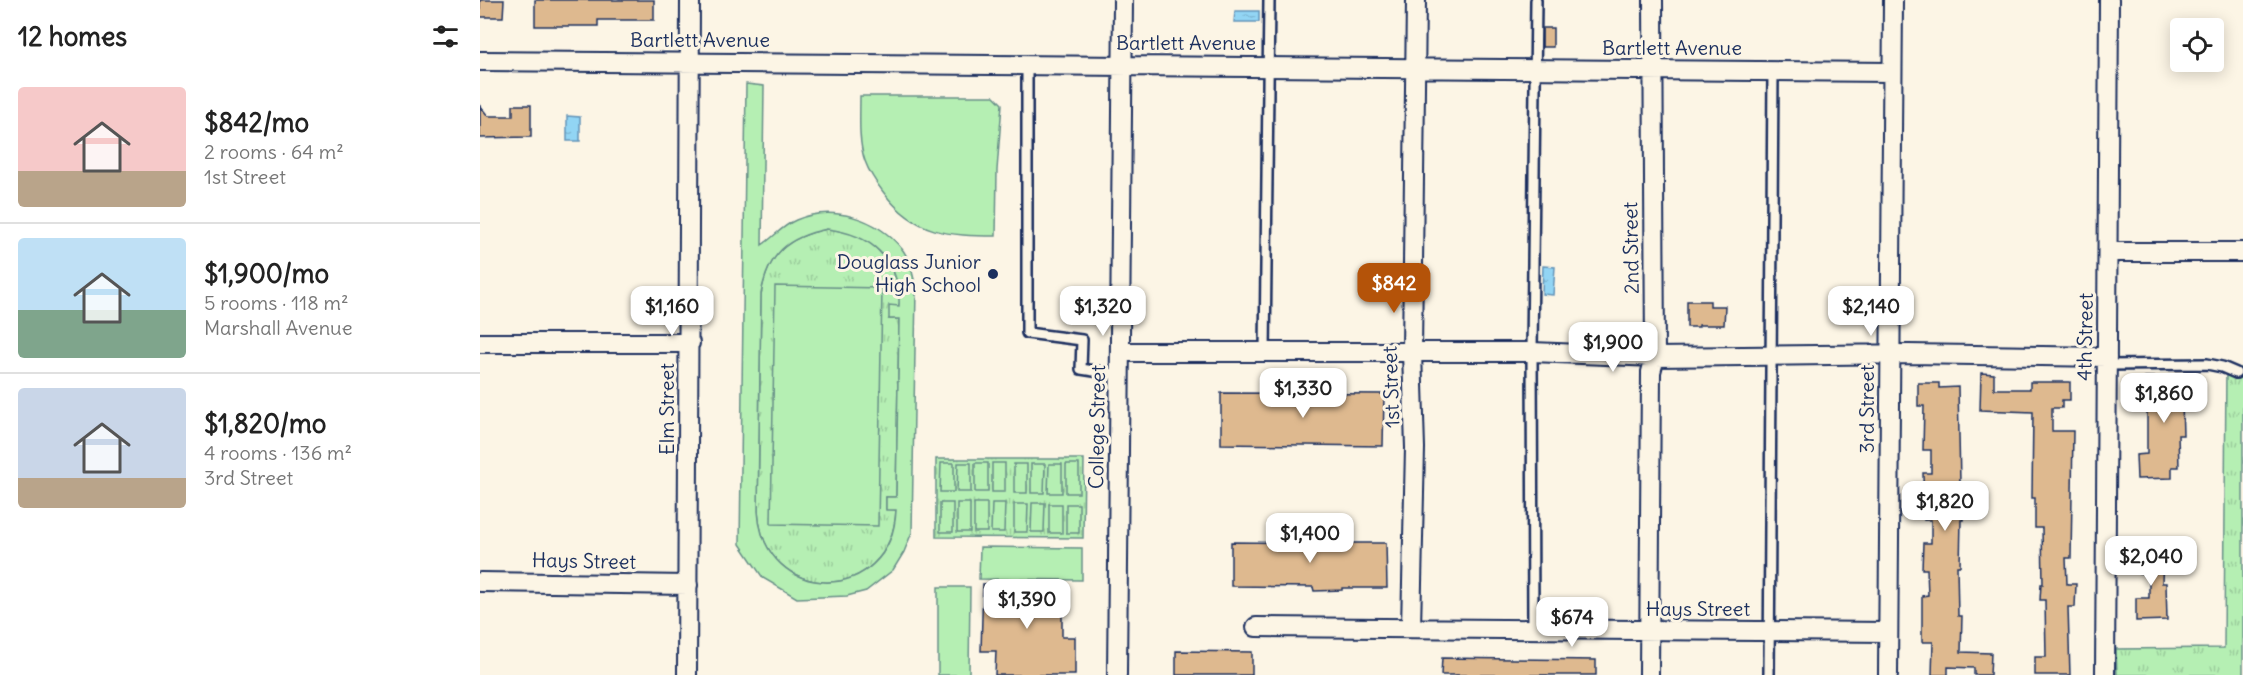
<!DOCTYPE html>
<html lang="en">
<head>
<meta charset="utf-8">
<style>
	:root { --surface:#fff; --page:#f2f2f2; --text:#222; --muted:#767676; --line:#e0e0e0; --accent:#b45309 }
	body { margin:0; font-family:Delius,sans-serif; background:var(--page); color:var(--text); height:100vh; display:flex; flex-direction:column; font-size:22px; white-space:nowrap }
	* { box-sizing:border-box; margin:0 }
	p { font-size:20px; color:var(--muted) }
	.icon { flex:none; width:33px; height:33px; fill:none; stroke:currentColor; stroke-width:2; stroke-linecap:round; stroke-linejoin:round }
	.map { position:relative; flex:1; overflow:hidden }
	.details { display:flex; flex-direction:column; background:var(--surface); width:480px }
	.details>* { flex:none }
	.controls { position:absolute; left:1690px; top:18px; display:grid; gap:12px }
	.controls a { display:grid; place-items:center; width:54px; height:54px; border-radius:6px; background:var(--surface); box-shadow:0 3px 15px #0003; font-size:30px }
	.price { position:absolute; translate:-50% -51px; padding:0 14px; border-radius:12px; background:#fff; color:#222; font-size:20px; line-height:39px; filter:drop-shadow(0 2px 3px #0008) }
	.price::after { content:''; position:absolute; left:50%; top:36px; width:18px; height:14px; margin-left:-9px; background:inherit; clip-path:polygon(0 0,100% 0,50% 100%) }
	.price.selected { background:var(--accent); color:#fff }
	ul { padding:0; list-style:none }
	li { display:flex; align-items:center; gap:18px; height:150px; padding:0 18px }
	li+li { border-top:2px solid var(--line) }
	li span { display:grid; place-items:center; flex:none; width:168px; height:120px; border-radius:6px; color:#555 }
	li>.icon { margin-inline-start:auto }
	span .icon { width:72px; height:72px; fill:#fffc; stroke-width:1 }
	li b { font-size:26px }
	h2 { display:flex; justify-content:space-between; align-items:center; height:72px; padding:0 18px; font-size:26px }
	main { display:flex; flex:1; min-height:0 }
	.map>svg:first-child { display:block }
	.grass { fill:url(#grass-tufts); stroke:#688f88; stroke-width:1.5 }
	.pitch { fill:#b5efb3; stroke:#688f88; stroke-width:1.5; fill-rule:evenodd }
	.water { fill:url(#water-ripples); stroke:#6293b8; stroke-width:1.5 }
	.building { fill:#deb98f; stroke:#1b2f5e; stroke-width:1.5 }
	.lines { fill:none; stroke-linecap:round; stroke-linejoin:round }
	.service-casing { stroke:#1b2f5e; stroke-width:14 }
	.minor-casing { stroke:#1b2f5e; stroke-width:22 }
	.service { stroke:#fcf5e5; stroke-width:9 }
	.minor { stroke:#fcf5e5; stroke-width:18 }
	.poi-dot { fill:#1b2f5e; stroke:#fcf5e5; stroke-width:2 }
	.labels { text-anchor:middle; stroke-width:6; stroke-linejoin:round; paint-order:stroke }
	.street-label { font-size:20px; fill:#1b2f5e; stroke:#fcf5e5 }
	.poi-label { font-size:20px; fill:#1b2f5e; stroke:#fcf5e5; text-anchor:end }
</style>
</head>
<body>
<main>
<section class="details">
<h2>12 homes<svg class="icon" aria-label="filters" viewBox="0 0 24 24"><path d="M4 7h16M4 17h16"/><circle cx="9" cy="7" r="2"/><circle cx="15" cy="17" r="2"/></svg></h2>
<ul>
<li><span style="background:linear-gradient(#f6c9c9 70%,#b9a48a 0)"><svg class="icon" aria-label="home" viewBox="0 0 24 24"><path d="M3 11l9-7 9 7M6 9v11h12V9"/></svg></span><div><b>$842/mo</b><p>2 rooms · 64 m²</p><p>1st Street</p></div></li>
<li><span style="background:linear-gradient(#bfe0f5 60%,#7fa58c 0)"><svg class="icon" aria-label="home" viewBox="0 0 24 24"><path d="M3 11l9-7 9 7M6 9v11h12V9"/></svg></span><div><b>$1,900/mo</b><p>5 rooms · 118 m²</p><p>Marshall Avenue</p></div></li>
<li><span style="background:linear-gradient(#c9d6e8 75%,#b9a48a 0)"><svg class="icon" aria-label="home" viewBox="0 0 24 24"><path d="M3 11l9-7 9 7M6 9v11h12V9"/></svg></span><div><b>$1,820/mo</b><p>4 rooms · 136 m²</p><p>3rd Street</p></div></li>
</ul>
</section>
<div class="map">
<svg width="1763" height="675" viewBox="0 0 1763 675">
	<defs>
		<pattern id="grass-tufts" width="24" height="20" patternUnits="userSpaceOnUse" patternTransform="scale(1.5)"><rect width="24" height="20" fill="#b5efb3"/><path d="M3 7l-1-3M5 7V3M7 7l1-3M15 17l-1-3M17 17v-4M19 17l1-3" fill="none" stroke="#9bcd9c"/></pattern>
		<pattern id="water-ripples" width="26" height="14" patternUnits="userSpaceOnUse" patternTransform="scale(1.5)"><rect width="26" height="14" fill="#92d5f4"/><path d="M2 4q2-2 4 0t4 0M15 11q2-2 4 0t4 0" fill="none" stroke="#7db7d4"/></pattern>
	</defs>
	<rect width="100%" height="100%" fill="#fcf5e5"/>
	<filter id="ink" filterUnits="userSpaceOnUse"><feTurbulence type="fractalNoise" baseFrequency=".0167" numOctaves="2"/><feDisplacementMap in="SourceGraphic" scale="12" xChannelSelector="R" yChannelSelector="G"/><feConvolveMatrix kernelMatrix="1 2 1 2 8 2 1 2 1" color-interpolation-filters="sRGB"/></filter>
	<g filter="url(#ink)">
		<!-- grass -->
		<path class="grass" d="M347 229C361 231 374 232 386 240 403 251 428 287 418 308 416 311 412 315 409 319H419L416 497H406V509L416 510C411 606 283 606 278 511L281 294C288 254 307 237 347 229Z
			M1746 368H1763V675H1637L1636 649 1744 648Z
			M456 459H604L603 538 456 537Z"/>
		<!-- pitch -->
		<path class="pitch" d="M266 84 284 86 282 245C294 237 302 226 316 220 352 204 397 218 422 249 430 259 433 275 436 288L432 532 424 552 413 570 386 591 367 596 317 598 283 578 260 544ZM347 229C390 234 421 259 419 306L409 305V319H419L416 497H406V510H416C412 606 283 606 278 511L281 294C288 254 307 237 347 229Z
			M380 96H514L522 104 517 170 516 236C469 236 435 234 404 193 397 184 389 172 385 161 378 141 380 117 380 96Z
			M295 286 402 288 398 526 291 524Z
			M461 463H474V492H460Z
			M478 463H491V492H477Z
			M495 463H508V492H495Z
			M512 463H525V492H512Z
			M534 464H547V493H534Z
			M551 464H565L564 493H551Z
			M569 464H582V493H568Z
			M586 464H599V493H586Z
			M460 503H473V532H460Z
			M477 503H490V532H477Z
			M494 503H507V532H494Z
			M512 503H525L524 532H511Z
			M552 503H565L564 532H551Z
			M534 504H548L547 532H534Z
			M569 504H582V533H569Z
			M586 504H599V533H586Z
			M500 547 602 548V580L499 579Z
			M458 587H490L489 675H458Z"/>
		<!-- water -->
		<path class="water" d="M755 11H779V22H754Z
			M87 116 100 117V141H87Z
			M1063 266 1075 267 1073 295 1062 294Z"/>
		<!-- building -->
		<path class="building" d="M0 0H24L23 17H0Z
			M55 0H174V20H118V26H55Z
			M1062 28H1073V47H1062Z
			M33 105H51V137L0 138V106L8 116H33Z
			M1207 301H1230V306H1245L1244 325H1219V327H1207Z
			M1501 373 1514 374V389H1550V382H1590V400H1582V408H1572V431H1593L1591 558H1586L1587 584H1596L1595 607H1588L1590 675H1555V657H1566L1565 600H1560L1561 584H1563L1562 528H1555V498H1552L1553 412 1500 410Z
			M1665 377 1712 378 1711 384H1720V402L1702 401 1703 435H1698L1699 467H1692V478L1657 479 1656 455 1667 454V409L1659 408V388H1665Z
			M1438 383H1459V388L1478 387 1480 483H1496V516H1483V520H1481L1480 566H1477L1478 616H1482L1481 652 1511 653 1510 675H1494V668L1468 667V675H1452L1453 642H1442V596L1448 595 1447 569H1442L1443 543H1451V520H1444L1443 473H1451V450H1443L1444 406H1438Z
			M741 393 904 394 903 446 741 444Z
			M835 536H870V543H906L907 588H862V590L834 591 833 587 751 586V542L835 543Z
			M1654 551 1683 552 1682 583H1686L1687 620 1656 621V598H1669V573H1653Z
			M503 584H582V637H595V675H515L516 651H501Z
			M696 651 772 652V675H696Z
			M962 658 1116 660V675H961Z"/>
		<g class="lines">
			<!-- service casing -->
			<g class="service-casing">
				<path id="service" d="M547 64V333L602 340 601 369 640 375
					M785 353 789 0
					M1627 365 1727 364 1742 367 1756 373
					M1053 629 1052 352 1056 0
					M1289 675 1293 71"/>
			</g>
			<!-- minor casing -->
			<g class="minor-casing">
				<path id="minor" d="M0 61 1412 72
					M1628 252H1763
					M0 343H210
					M640 352H1052L1175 357 1428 354 1627 357
					M0 582 208 585
					M776 627 1408 632
					M931 628 935 448 932 352 936 0
					M207 675 210 0
					M637 675 643 0
					M1169 675 1171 372 1175 357 1173 0
					M1408 675 1413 0
					M1625 675 1629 0"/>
			</g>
			<!-- service -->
			<use href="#service" class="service"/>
			<!-- minor -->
			<use href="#minor" class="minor"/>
		</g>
	</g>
	<!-- markers -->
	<circle class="poi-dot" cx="513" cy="274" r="6"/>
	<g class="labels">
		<!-- street labels -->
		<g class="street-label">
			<text x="220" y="47">Bartlett Avenue</text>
			<text x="706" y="50">Bartlett Avenue</text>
			<text x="1192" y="55">Bartlett Avenue</text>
			<text transform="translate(1151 248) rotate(-91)" y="7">2nd Street</text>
			<text transform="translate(1605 337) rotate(-89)" y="7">4th Street</text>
			<text transform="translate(911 387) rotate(-92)" y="7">1st Street</text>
			<text transform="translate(187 409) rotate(-90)" y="7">Elm Street</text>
			<text transform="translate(1387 409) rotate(-90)" y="7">3rd Street</text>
			<text transform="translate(617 427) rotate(-89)" y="7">College Street</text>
			<text transform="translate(104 561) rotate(1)" y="7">Hays Street</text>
			<text x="1218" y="616">Hays Street</text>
		</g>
		<!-- poi labels -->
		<g class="poi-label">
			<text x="501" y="269">Douglass Junior<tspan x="501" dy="23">High School</tspan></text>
		</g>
	</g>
</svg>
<div class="controls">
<a><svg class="icon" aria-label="locate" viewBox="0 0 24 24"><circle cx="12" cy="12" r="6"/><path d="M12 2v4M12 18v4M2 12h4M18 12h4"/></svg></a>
</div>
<b class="price selected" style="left:914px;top:314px">$842</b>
<b class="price" style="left:192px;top:337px">$1,160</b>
<b class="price" style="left:623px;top:337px">$1,320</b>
<b class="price" style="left:1391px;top:337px">$2,140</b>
<b class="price" style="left:1133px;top:373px">$1,900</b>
<b class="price" style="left:823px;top:419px">$1,330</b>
<b class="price" style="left:1684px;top:424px">$1,860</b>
<b class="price" style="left:1465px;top:532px">$1,820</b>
<b class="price" style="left:830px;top:564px">$1,400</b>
<b class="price" style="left:1671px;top:587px">$2,040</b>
<b class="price" style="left:547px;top:630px">$1,390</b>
<b class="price" style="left:1092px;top:648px">$674</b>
</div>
</main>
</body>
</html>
